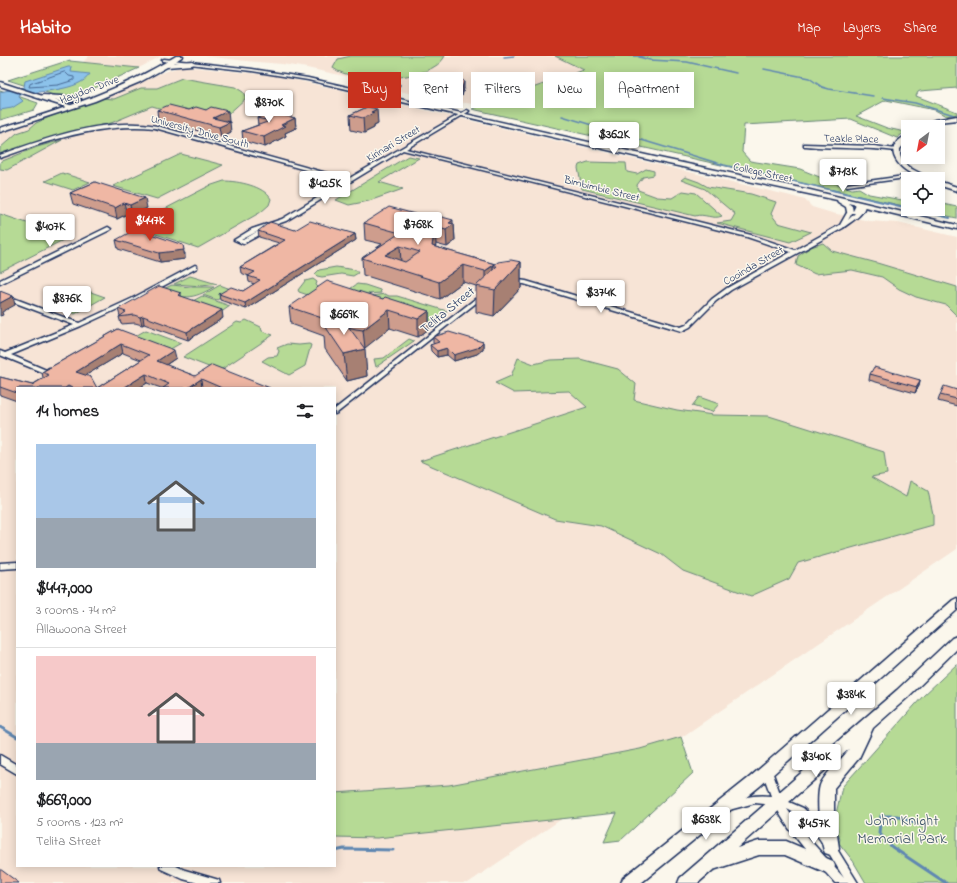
<!DOCTYPE html>
<html lang="en">
<head>
<meta charset="utf-8">
<style>
	:root { --surface:#fff; --page:#f6f6f6; --text:#202124; --muted:#757577; --line:#e0e0e0; --accent:#c8321e }
	body { margin:0; font-family:"Indie Flower",sans-serif; background:var(--page); color:var(--text); height:100vh; display:flex; flex-direction:column; font-size:15px; white-space:nowrap }
	* { box-sizing:border-box; margin:0 }
	p { font-size:13px; color:var(--muted) }
	.icon { flex:none; width:22px; height:22px; fill:none; stroke:currentColor; stroke-width:2; stroke-linecap:round; stroke-linejoin:round }
	.map { position:relative; flex:1; overflow:hidden }
	.sheet { position:absolute; left:16px; top:331px; width:320px; height:480px; display:flex; flex-direction:column; background:var(--surface); border-radius:0px; box-shadow:0 2px 10px #0003 }
	.sheet>* { flex:none }
	.top-card { position:absolute; left:348px; top:16px; width:380px; height:36px; display:flex; gap:8px }
	.needle { width:26px; rotate:212deg }
	.fabs { position:absolute; left:901px; top:64px; display:grid; gap:8px }
	.fabs a { display:grid; place-items:center; width:44px; height:44px; border-radius:0px; background:var(--surface); box-shadow:0 2px 10px #0003; font-size:20px }
	.price { position:absolute; translate:-50% -34px; padding:0 9px; border-radius:4px; background:#fff; color:#222; font-size:13px; line-height:26px; filter:drop-shadow(0 1px 2px #0008) }
	.price::after { content:''; position:absolute; left:50%; top:24px; width:12px; height:9px; margin-left:-6px; background:inherit; clip-path:polygon(0 0,100% 0,50% 100%) }
	.price.current { background:var(--accent); color:#fff }
	ul { padding:0; list-style:none }
	li { display:grid; align-content:center; gap:8px; height:212px; padding:0 20px }
	li+li { border-top:1px solid var(--line) }
	li span { display:grid; place-items:center; height:124px; border-radius:0px; color:#555 }
	li>.icon { margin-inline-start:auto }
	span .icon { width:72px; height:72px; fill:#fffc; stroke-width:1 }
	li b { font-size:17px }
	h2 { display:flex; justify-content:space-between; align-items:center; height:48px; padding:0 20px; font-size:17px }
	.chip { padding:0 14px; border-radius:0px; background:var(--surface); box-shadow:0 2px 10px #0003; font-size:14px; line-height:36px }
	.chip.current { background:var(--accent); color:#fff }
	header { display:flex; align-items:center; gap:24px; box-sizing:border-box; height:56px; padding:0 20px; background:var(--accent); color:#fff }
	header strong { font-size:19px }
	nav { display:flex; gap:22px; margin-inline-start:auto; font-size:14px }
	.map>svg:first-child { display:block }
	.built { fill:#f7e4d6; fill-rule:evenodd }
	.green { fill:#b6da95; stroke:#68847a }
	.water { fill:#8cc2ea; stroke:#5f87b2 }
	.lines { fill:none; stroke-linecap:round; stroke-linejoin:round }
	.shore { stroke:#486a96; stroke-width:1 }
	.stream-far2 { stroke:#5f87b2; stroke-width:1.5 }
	.stream-far1 { stroke:#5f87b2; stroke-width:2 }
	.stream { stroke:#5f87b2; stroke-width:3 }
	.minor-casing { stroke:#1b2f5e; stroke-width:3 }
	.tertiary-casing { stroke:#1b2f5e; stroke-width:3 }
	.secondary-casing { stroke:#1b2f5e; stroke-width:3 }
	.minor { fill:#fbf7ec; fill-rule:evenodd }
	.tertiary { fill:#fbf7ec; fill-rule:evenodd }
	.secondary { fill:#fbf7ec; fill-rule:evenodd }
	.wall { fill:#ce9d8d; stroke:#1b2f5e; fill-rule:evenodd }
	.shaded-wall { fill:#a78073; stroke:#1b2f5e }
	.building { fill:#efb7a4; stroke:#1b2f5e; fill-rule:evenodd }
	.labels { text-anchor:middle; stroke-width:3; stroke-linejoin:round; paint-order:stroke }
	.far-street-label { font-size:11px; fill:#1b2f5e; stroke:#fbf7ec }
	.street-label { font-size:13px; fill:#1b2f5e; stroke:#fbf7ec }
	.near-park-label { font-size:16px; fill:#425a6c; stroke:#fbf7ec }
</style>
</head>
<body>
<header>
<strong>Habito</strong>
<nav><a>Map</a><a>Layers</a><a>Share</a></nav>
</header>
<div class="map">
<svg width="957" height="827" viewBox="0 0 957 827">
	<rect width="100%" height="100%" fill="#fbf7ec"/>
	<filter id="ink" filterUnits="userSpaceOnUse"><feTurbulence type="fractalNoise" baseFrequency=".025" numOctaves="2"/><feDisplacementMap in="SourceGraphic" scale="8" xChannelSelector="R" yChannelSelector="G"/><feConvolveMatrix kernelMatrix="1 2 1 2 8 2 1 2 1" color-interpolation-filters="sRGB"/></filter>
	<g filter="url(#ink)">
		<!-- built -->
		<path class="built" d="M89 0H161L139 12 83 6Z
			M205 0H556L584 14 530 36 480 49 430 42 352 24 349 21 307 12 282 8 246 5Z
			M182 10 278 20 314 28 787 139 805 144 812 151 832 157 869 165 898 167 957 181V493L468 827H0V77L63 58 100 45 159 18ZM17 332H335V810H17Z"/>
		<!-- green -->
		<path class="green" d="M351 0H445C433 26 353 28 333 12L338 3Z
			M555 0H957V32L920 35 918 36 916 40 957 56V58L946 60 935 54 886 44 856 60 887 72 905 76 897 82 851 63 744 69 742 96 750 105 800 113 834 127 852 133 859 132 869 138 902 144 908 143V151L472 53 584 14Z
			M70 4V5L139 12 79 39 57 40 8 24Z
			M182 22 235 31 243 36 246 42 226 60 173 56 152 50 111 67 51 82 0 99V92L17 77 29 73 36 67 56 58 101 42 114 43 141 32H157Z
			M0 34 38 47 34 54 0 64Z
			M62 84 7 114 0 113V106L37 91Z
			M181 98 223 109 157 143 113 130Z
			M408 100 419 102 379 126 403 133 369 145 349 149 336 144Z
			M588 106 626 107 627 116 637 118 646 113 654 115V119L643 121 637 129 638 134 657 141 672 142 683 135 696 137 722 160C713 164 704 157 695 160L582 133 578 112 579 109Z
			M62 117 90 126 73 134 45 125Z
			M685 121 699 126 708 131 751 138 776 146 771 158 778 167 811 176 790 186 717 167 731 165 735 158 705 133 681 124Z
			M224 125C238 125 264 130 271 143L269 149 261 156 198 192 132 170 209 130Z
			M938 147 957 151V162L915 153H938Z
			M0 158 69 181 0 216Z
			M823 187 832 195 877 207 957 231V260L946 249 916 241 899 233 882 221 852 214 815 218 796 209 798 200 811 191Z
			M336 211 356 214 358 217 353 220 341 218 322 221 317 220 315 218 319 214Z
			M190 220 217 228 202 230 174 228Z
			M313 223 317 226 316 229 320 233 308 239 299 236 298 234 305 225Z
			M357 228 365 229 380 234 381 237 340 240Z
			M172 229 190 231H214C192 244 183 243 159 235Z
			M220 229 233 234 217 244 203 239Z
			M88 235 105 241 75 258 58 251Z
			M385 238 389 240H397L447 255 433 266 419 265 372 240Z
			M202 240 230 250 220 257 191 246Z
			M246 264 261 271 262 275 273 279 219 315 183 301 237 266 241 267Z
			M146 274 181 287 167 295 132 282Z
			M409 283 414 285 376 311 374 303 384 302Z
			M287 288 299 289 309 288 311 289 305 310 289 319 262 305 268 301 277 300 279 295 277 292Z
			M518 302 534 308 550 304 580 303 618 313 636 328 634 344 677 354 713 359 769 360 884 396 887 418 871 421 906 441 910 425 928 435 933 458V469L798 507 789 523 751 540 683 515 661 498 601 470 555 463 420 405 587 351 569 335 514 337 495 327 511 320Z
			M699 341 719 348 712 356 692 350Z
			M957 608V827H866L853 805 839 787 840 783 834 767 842 731 923 640Z
			M681 681 693 717 621 784 604 786 617 757 377 782 335 781V737L449 729 640 693Z"/>
		<!-- water -->
		<path class="water" d="M68 11H72L71 16 90 18C78 36 40 34 20 39L19 41 23 45 12 52 0 54V36L24 31 25 25Z"/>
		<g class="lines">
			<!-- shore -->
			<path class="shore" d="M65 16 69 20 74 21V24L58 29 29 31 30 28Z"/>
			<!-- stream-far2 -->
			<path class="stream-far2" d="M629 0H643
				M504 1 514 0
				M639 1 650 4 687 6 736 17
				M764 13 809 22 822 31 829 33 873 40
				M883 42 915 47 954 59
				M562 60 724 109 836 135"/>
			<!-- stream-far1 -->
			<path class="stream-far1" d="M832 134 908 152
				M914 153 950 162"/>
			<!-- stream -->
			<path class="stream" d="M0 671 17 681
				M930 766 922 770 897 760H881L879 777 892 791 946 827
				M335 795 344 793 393 794"/>
			<!-- minor casing -->
			<g class="minor-casing">
				<path id="minor" d="M467 54 469 55 468 56 406 93 751 179 795 194 840 169 848 155H853L856 149 863 147 865 148C865 159 850 166 843 172L731 234 716 245 690 271 682 275 524 228 512 227 509 225 512 223 526 225 681 271 686 269 712 243 727 232 791 196 747 181 403 94 286 165 266 172 263 177 243 188 234 184 252 173 282 163 345 125 155 72C115 68 76 77 37 89 25 93 13 98 0 102V99C47 82 106 61 157 70L348 123ZM852 157H855L848 164ZM260 174 243 184H241Z
					M804 88 874 90 896 93 898 94 896 95C866 91 836 93 806 90H804Z
					M918 118H920V120L847 130 845 129 847 128Z
					M108 171 111 173 110 174 0 228V224Z
					M195 209 197 210V212L135 245 81 270 11 299 46 314 49 312H53L54 313C52 316 48 318 44 317L0 299V295L5 297 74 269 0 241V237L79 267 131 243Z
					M484 236 486 237V239L337 357 335 358V353Z
					M17 506V512L0 513V507Z
					M0 699 17 709V718L0 708Z
					M767 711 770 712 772 715 782 743 803 752 817 765 832 785 858 827H835C814 803 790 779 775 749L755 747 729 754 726 753 724 750 726 747C741 742 755 738 771 740L762 715 764 712ZM787 753C814 766 829 798 844 822L808 782Z
					M160 810H176L185 814 219 824 220 827H198L183 823 161 813Z"/>
			</g>
			<!-- tertiary casing -->
			<g class="tertiary-casing">
				<path id="tertiary" d="M164 3 252 13 308 22 659 102 810 134 957 169V173L848 147 852 150 853 156 850 158 847 156 846 151 838 146 837 144 659 106 308 24 252 15 162 5V4Z
					M0 26 73 50 74 51 69 52 0 30Z
					M394 28 399 29 394 34 393 39H389L388 34Z
					M957 60V64L938 66 926 71H918L935 64Z
					M908 79V84L900 93C898 112 918 114 930 123 907 123 874 93 908 79Z
					M938 125 957 131V135L938 129Z"/>
			</g>
			<!-- secondary casing -->
			<g class="secondary-casing">
				<path id="secondary" d="M176 0H183L173 7 192 5 195 7 192 9 167 11 140 26 95 45 0 76V72C61 54 121 34 176 0Z
					M43 39 78 41 81 43C74 48 50 44 41 42V40Z
					M957 542V554L760 730 641 827H621L623 822 750 721 953 544Z
					M957 580V593L907 642 873 672 859 702 834 732V760L839 792 837 797 831 799 825 797C820 785 815 738 821 727 828 714 841 705 849 693L737 792 759 785H786L833 805 835 810 833 815 827 817 785 799H759L713 814 698 827H678L680 822 897 634 952 582Z"/>
			</g>
			<!-- minor -->
			<use href="#minor" class="minor"/>
			<!-- tertiary -->
			<use href="#tertiary" class="tertiary"/>
			<!-- secondary -->
			<use href="#secondary" class="secondary"/>
		</g>
		<!-- wall -->
		<path class="wall" d="M452 32H464L462 40 452 39Z
			M367 51 378 68 374 70V72L364 77 351 74 350 59Z
			M157 54H206L229 65 228 66 231 76 221 81 158 64Z
			M257 62H295L296 72 285 77 286 80 265 91 243 85 242 75 258 69Z
			M95 126 147 152 132 160 127 158 117 163 73 148 70 137Z
			M364 167 454 168 455 185 447 191 436 188 435 191 495 208 521 206V232L494 260 476 256V230L463 226 440 243 363 219 362 202 382 188 365 184Z
			M295 174 355 178 356 184 246 253 220 244 219 238 243 235 254 228 249 226 248 220H249L241 217 240 211 279 187 259 181 258 175Z
			M116 184 185 197V203L160 206 118 193Z
			M181 237V240L223 262 188 284 144 268 142 269 135 267 121 268 119 261 120 260 118 253Z
			M383 243 429 255V273L418 281 390 272 364 292 367 320 347 325 325 293 324 280 291 268 289 251Z
			M118 273 176 302 166 309 195 320 270 332H161L147 327 139 332H17V345L0 339V321L32 329 43 322 42 316ZM123 297 141 304 97 332 86 319Z
			M433 281 483 286V293L477 298 454 305 447 299 437 301 431 295 430 289 434 288 433 287Z
			M870 318 920 324 919 330 915 337 869 324Z
			M957 334V350L938 345 940 339Z"/>
		<!-- shaded-wall -->
		<path class="shaded-wall" d="M464 25V32L462 40V32Z
			M377 53 378 68 374 70V72L364 77 363 62 371 56Z
			M228 55 229 65 218 70 213 62Z
			M295 62 296 72 285 77 286 80 265 91 264 81 281 69Z
			M230 66 231 76 221 81 219 71Z
			M145 142 147 152 132 160 130 149Z
			M124 147 127 158 117 163 115 152Z
			M453 164V169L454 168 455 185 447 191 446 174 449 167Z
			M435 171 436 188 433 208 432 190Z
			M355 178 356 184 246 253 245 247Z
			M183 189 185 203 160 206 159 197Z
			M400 190 401 207 385 199Z
			M521 206V232L494 260 495 234Z
			M463 209V226L440 243 439 226Z
			M493 210V227L485 232V215Z
			M13 240 15 249 2 256 3 259 0 260V247Z
			M222 254 223 262 188 284 187 276Z
			M389 254 390 272 365 292 363 274Z
			M429 255V273L418 281V263Z
			M143 260 144 268 142 269 140 261Z
			M483 286V293L477 298 454 305V299Z
			M121 288 123 297 78 324 76 316Z
			M447 292V299L437 301V295Z
			M365 293 367 320 347 325 344 298Z
			M174 294 176 302 158 314 157 305Z
			M146 318 147 327 139 332H125V331Z
			M201 323 202 332H188Z
			M920 324 919 330 915 337 917 331Z"/>
		<!-- building -->
		<path class="building" d="M460 23 464 25 462 32H452L454 25Z
			M169 49 189 54 196 51 206 54 211 51 228 55 213 62 230 66 219 71 157 54Z
			M367 51 377 53 371 56 374 57 363 62 350 59Z
			M270 56 295 62 281 69 285 70 264 81 242 75 270 65 257 62Z
			M95 126 145 142 130 149 124 147 115 152 70 137Z
			M389 151 437 164 442 161 453 164 449 167 454 168 446 174 435 171 432 190 495 208 485 215 463 209 439 226 362 202 400 177 364 167ZM400 190 420 196 405 206 385 199Z
			M310 165 355 178 245 247 219 238 231 231 243 235 260 224 248 220 255 216 240 211 285 184 258 175 270 166 295 174Z
			M136 173 183 189 184 194 159 197 116 184Z
			M511 204 521 206 495 234 476 230 497 210H493L498 206Z
			M327 225 383 243 385 241 429 255 418 263 389 254 363 274 356 273 348 271 342 262 331 265 289 251Z
			M159 230 181 237 178 239 222 254 187 276 143 260 140 261 134 259 119 261 126 256 118 253Z
			M0 235 13 240 0 247Z
			M342 262 365 293 344 298 323 267Z
			M118 273 174 294 157 305 195 320 212 309 270 332H222L201 323 188 332H163L169 328 146 318 125 331 127 332H72L68 330 65 332H17V337L0 331V321L32 329 49 319 42 316ZM121 288 149 299 97 332 91 321 76 316Z
			M449 276 483 286 477 292 454 299 447 292 437 295 430 289 439 286 433 281Z
			M874 311 920 324 917 331 870 318Z
			M944 330 957 334V343L940 339Z
			M0 813 19 827H0Z"/>
	</g>
	<g class="labels">
		<!-- far-street labels -->
		<g class="far-street-label">
			<text transform="translate(89 33) rotate(-21)" y="4">Haydon Drive</text>
			<text transform="translate(200 75) rotate(15)" y="4">University Drive South</text>
			<text transform="translate(851 82) rotate(1)" y="4">Teakle Place</text>
			<text transform="translate(393 87) rotate(-31)" y="4">Kirinari Street</text>
			<text transform="translate(763 116) rotate(12)" y="4">College Street</text>
			<text transform="translate(602 132) rotate(14)" y="4">Bimbimbie Street</text>
			<text transform="translate(753 209) rotate(-30)" y="4">Cooinda Street</text>
		</g>
		<!-- street labels -->
		<g class="street-label">
			<text transform="translate(447 253) rotate(-39)" y="5">Telita Street</text>
		</g>
		<!-- near-park labels -->
		<g class="near-park-label">
			<text x="902" y="769">John Knight<tspan x="902" dy="18">Memorial Park</tspan></text>
		</g>
	</g>
</svg>
<div class="fabs">
<a><svg class="needle" viewBox="-14 -14 28 28"><path d="M0-13l5 13h-10z" fill="#e53935"/><path d="M0 13l5-13h-10z" fill="#757577"/></svg></a>
<a><svg class="icon" aria-label="locate" viewBox="0 0 24 24"><circle cx="12" cy="12" r="6"/><path d="M12 2v4M12 18v4M2 12h4M18 12h4"/></svg></a>
</div>
<b class="price" style="left:269px;top:68px">$870K</b>
<b class="price" style="left:614px;top:100px">$362K</b>
<b class="price" style="left:843px;top:137px">$713K</b>
<b class="price" style="left:325px;top:149px">$425K</b>
<b class="price current" style="left:150px;top:186px">$447K</b>
<b class="price" style="left:418px;top:190px">$768K</b>
<b class="price" style="left:50px;top:192px">$407K</b>
<b class="price" style="left:601px;top:258px">$374K</b>
<b class="price" style="left:67px;top:264px">$876K</b>
<b class="price" style="left:344px;top:280px">$669K</b>
<b class="price" style="left:851px;top:660px">$384K</b>
<b class="price" style="left:816px;top:722px">$340K</b>
<b class="price" style="left:706px;top:785px">$638K</b>
<b class="price" style="left:814px;top:789px">$457K</b>
<div class="top-card">
<a class="chip current">Buy</a>
<a class="chip">Rent</a>
<a class="chip">Filters</a>
<a class="chip">New</a>
<a class="chip">Apartment</a>
</div>
<section class="sheet">
<h2>14 homes<svg class="icon" aria-label="filters" viewBox="0 0 24 24"><path d="M4 7h16M4 17h16"/><circle cx="9" cy="7" r="2"/><circle cx="15" cy="17" r="2"/></svg></h2>
<ul>
<li><span style="background:linear-gradient(#a9c7e8 60%,#9aa5b1 0)"><svg class="icon" aria-label="home" viewBox="0 0 24 24"><path d="M3 11l9-7 9 7M6 9v11h12V9"/></svg></span><div><b>$447,000</b><p>3 rooms · 74 m²</p><p>Allawoona Street</p></div></li>
<li><span style="background:linear-gradient(#f6c9c9 70%,#9aa5b1 0)"><svg class="icon" aria-label="home" viewBox="0 0 24 24"><path d="M3 11l9-7 9 7M6 9v11h12V9"/></svg></span><div><b>$669,000</b><p>5 rooms · 123 m²</p><p>Telita Street</p></div></li>
</ul>
</section>
</div>
</body>
</html>
